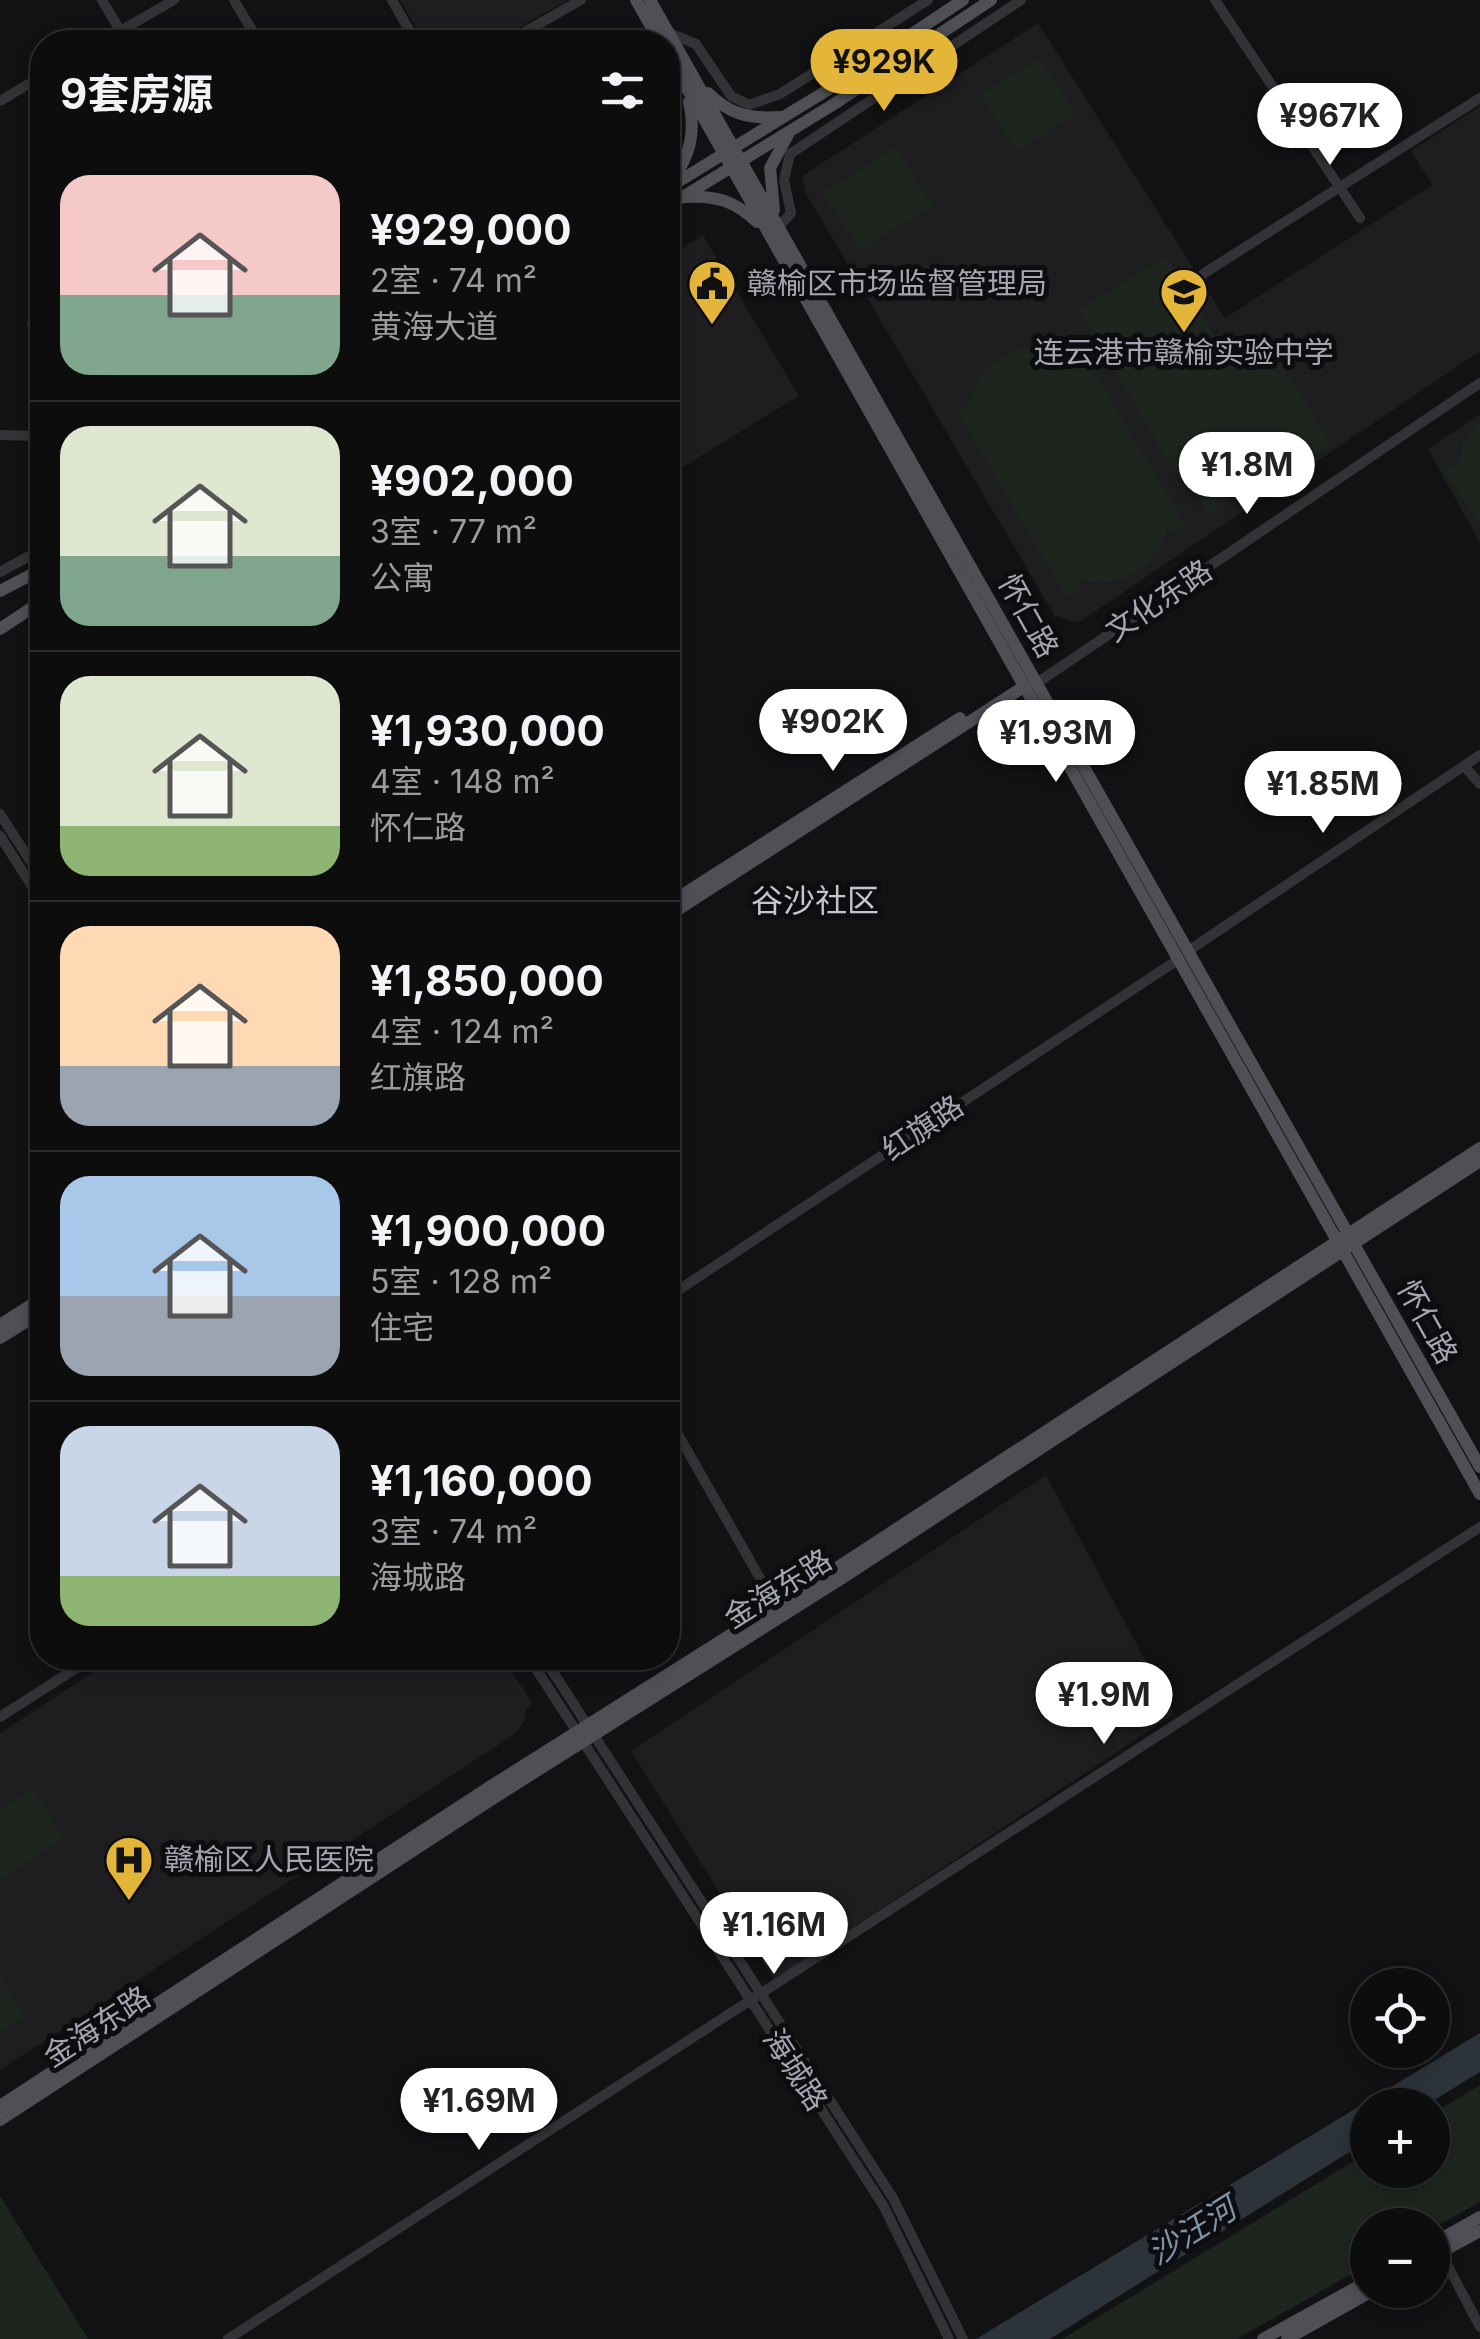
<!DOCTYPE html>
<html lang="zh">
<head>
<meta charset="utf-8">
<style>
	:root { --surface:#0e0d0e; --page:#1c1b1c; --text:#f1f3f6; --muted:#9b9c9e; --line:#2e2d2e; --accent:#e3b639 }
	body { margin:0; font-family:Inter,"Noto Sans SC",sans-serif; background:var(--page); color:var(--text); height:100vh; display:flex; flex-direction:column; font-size:38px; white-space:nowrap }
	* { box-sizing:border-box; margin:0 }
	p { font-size:32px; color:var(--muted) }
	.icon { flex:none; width:55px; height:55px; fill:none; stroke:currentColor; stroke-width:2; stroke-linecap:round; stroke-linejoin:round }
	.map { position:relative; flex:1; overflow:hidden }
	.panel { position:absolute; left:30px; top:30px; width:650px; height:1640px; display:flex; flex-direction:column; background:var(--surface); border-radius:40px; box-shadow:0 5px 15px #0003,0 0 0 2px var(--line) }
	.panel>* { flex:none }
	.tools { position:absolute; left:1350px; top:1968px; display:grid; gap:20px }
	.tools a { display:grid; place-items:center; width:100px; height:100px; border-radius:50%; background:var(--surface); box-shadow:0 5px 15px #0003,0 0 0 2px var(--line); font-size:50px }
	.price { position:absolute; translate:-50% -85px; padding:0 22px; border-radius:35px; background:#fff; color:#222; font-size:32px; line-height:65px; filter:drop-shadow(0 2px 5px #0008) }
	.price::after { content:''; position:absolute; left:50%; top:60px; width:30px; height:22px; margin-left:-15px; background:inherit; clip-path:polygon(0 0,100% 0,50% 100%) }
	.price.current { background:var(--accent); color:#111 }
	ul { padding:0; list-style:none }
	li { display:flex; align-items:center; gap:30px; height:250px; padding:0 30px }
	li+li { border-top:2px solid var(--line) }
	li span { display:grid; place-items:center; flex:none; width:280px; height:200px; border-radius:30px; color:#555 }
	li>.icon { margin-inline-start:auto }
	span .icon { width:120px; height:120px; fill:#fffc; stroke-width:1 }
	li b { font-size:42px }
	h2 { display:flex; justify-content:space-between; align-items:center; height:120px; padding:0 30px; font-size:42px }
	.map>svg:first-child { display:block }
	.built { fill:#1e1e20 }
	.green { fill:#1e251f }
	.water { fill:#2c333a }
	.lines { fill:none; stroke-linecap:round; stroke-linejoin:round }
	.minor { stroke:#333337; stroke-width:10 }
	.major { stroke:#4f5056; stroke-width:12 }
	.labels { text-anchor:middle; stroke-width:10; stroke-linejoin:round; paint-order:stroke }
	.poi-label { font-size:30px; fill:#a4a7b2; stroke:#0d0c0e; text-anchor:start }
	.street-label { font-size:30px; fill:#a4a7b2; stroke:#0d0c0e }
	.neighbourhood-label { font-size:32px; fill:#c4c6cf; stroke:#0d0c0e }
	.water-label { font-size:32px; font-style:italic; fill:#7d92ab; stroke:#0d0c0e }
</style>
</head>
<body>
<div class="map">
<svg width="1480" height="2339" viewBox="0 0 1480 2339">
	<rect width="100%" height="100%" fill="#121113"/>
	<!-- built -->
	<path class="built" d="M400 0H568L494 42H424Z
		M1038 23 1225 318 1432 185 1411 151 1480 106V351L1078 623 1055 616 806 194 802 176Z
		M703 235 799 396 668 476V257Z
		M1480 414V543L1428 449Z
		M1046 1475 1174 1714 774 1980 631 1751Z
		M115 1658H503L533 1704 526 1709 525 1721 515 1734 0 2070V1733Z"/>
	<!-- green -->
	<path class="green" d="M1037 60 1043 63 1075 115 1017 152 981 95Z
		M895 147 933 206 871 243 872 246 862 252 823 193Z
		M1166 257 1237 372 1273 350 1331 443 1272 482 1243 435 1177 476 1079 310Z
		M1077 342 1186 526 1173 533 1168 526C1157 568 1120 591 1078 579L1082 588 1067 597 958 413C971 405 971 393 979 380 998 351 1032 342 1064 350Z
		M1480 419V525L1444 471 1459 461 1463 442Z
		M1229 455 1250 488 1232 499 1211 467Z
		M1206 470 1227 503 1209 514 1189 482Z
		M33 1789 63 1839 0 1881V1810Z
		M0 1977 25 2016 0 2032Z
		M1480 2085V2202L1433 2228 1432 2225H1368L1367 2265 1237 2339H1062L1367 2153 1368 2170H1432L1433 2113Z
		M0 2196 88 2339H0Z"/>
	<!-- water -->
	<path class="water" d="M1480 2033V2072L1426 2105H1368L1367 2141 1050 2339H976Z"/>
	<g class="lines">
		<!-- minor -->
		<path class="minor" d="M102 0 127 42
			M234 0 259 42
			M392 0 416 42
			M1215 0 1360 218
			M669 33 696 44 731 96 749 105 780 94 928 0
			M101 42 174 0
			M507 42 581 0
			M0 101 42 76
			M668 104V141
			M779 227 791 213 784 180 790 154 1021 0
			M1203 274 1480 98
			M32 325 42 318
			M0 435 42 436
			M0 572 42 549
			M1037 683 1480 383
			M1464 766 1480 784
			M0 814 42 879
			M0 836 42 902
			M1188 951 1480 755
			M668 1297 1179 959
			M668 1417 776 1606
			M529 1658 883 2205 949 2339
			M544 1658 893 2198 963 2339
			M0 1717 92 1658
			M1441 2253 1480 2327
			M228 2339 1480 1527"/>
		<!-- major -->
		<path class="major" d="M636 0 660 42
			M650 0 1480 1467
			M668 55 1480 1494
			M708 93C730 115 750 119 780 117
			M672 181C690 155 696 133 689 102
			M668 188 826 91 963 0
			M685 197C716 195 735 201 757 222
			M668 206 834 104 991 0
			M774 210 770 168 788 135
			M0 591 42 569
			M0 629 42 601
			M668 904 960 718
			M668 916 1025 686
			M0 1325 42 1298
			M0 1338 42 1312
			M0 2106 491 1786 838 1567 1480 1148
			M0 2120 497 1796 844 1577 1480 1161
			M1432 2244 1480 2217
			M1432 2257 1480 2231
			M1263 2339 1368 2281
			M1287 2339 1374 2290"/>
	</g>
	<!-- icons -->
	<defs>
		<g id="civic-pin" transform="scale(2.5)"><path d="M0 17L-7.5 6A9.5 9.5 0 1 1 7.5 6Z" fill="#e3b639" stroke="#0d0c0e"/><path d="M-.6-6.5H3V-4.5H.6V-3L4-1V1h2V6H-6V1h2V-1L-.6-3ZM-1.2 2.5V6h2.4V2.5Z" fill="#111"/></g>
		<g id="school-pin" transform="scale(2.5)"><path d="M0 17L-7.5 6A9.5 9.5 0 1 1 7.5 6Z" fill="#e3b639" stroke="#0d0c0e"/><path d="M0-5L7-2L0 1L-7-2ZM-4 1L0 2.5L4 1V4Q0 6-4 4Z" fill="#111"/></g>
		<g id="hospital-pin" transform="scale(2.5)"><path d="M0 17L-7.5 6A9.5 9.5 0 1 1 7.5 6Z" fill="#e3b639" stroke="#0d0c0e"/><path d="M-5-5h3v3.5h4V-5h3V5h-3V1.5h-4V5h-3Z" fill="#111"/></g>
	</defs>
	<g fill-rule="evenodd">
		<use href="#civic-pin" x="712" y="284"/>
		<use href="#school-pin" x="1184" y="292"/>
		<use href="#hospital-pin" x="129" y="1860"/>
	</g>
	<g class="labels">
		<!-- poi labels -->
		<g class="poi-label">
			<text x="747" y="294">赣榆区市场监督管理局</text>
			<text x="1184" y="363" text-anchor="middle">连云港市赣榆实验中学</text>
			<text x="164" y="1870">赣榆区人民医院</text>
		</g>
		<!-- street labels -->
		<g class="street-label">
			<text transform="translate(1159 601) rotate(-34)" y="10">文化东路</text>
			<text transform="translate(1028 616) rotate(61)" y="10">怀仁路</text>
			<text transform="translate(923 1128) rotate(-34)" y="10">红旗路</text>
			<text transform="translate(1427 1322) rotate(61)" y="10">怀仁路</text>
			<text transform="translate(778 1589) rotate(-32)" y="10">金海东路</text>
			<text transform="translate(97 2027) rotate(-33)" y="10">金海东路</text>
			<text transform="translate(795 2070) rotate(57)" y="10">海城路</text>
		</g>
		<!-- neighbourhood labels -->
		<g class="neighbourhood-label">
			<text x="815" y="912">谷沙社区</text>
		</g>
		<!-- water labels -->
		<g class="water-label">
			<text transform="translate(1192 2231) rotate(-32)" y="11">沙汪河</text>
		</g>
	</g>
</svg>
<div class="tools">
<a><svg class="icon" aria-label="locate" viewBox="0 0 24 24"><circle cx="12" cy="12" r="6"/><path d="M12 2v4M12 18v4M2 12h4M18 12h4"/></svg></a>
<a>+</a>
<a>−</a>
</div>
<b class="price current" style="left:884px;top:114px">¥929K</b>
<b class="price" style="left:1330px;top:168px">¥967K</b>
<b class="price" style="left:1247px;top:517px">¥1.8M</b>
<b class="price" style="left:833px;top:774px">¥902K</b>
<b class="price" style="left:1056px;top:785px">¥1.93M</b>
<b class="price" style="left:1323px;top:836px">¥1.85M</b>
<b class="price" style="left:1104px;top:1747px">¥1.9M</b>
<b class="price" style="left:774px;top:1977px">¥1.16M</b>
<b class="price" style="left:479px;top:2153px">¥1.69M</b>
<section class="panel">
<h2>9套房源<svg class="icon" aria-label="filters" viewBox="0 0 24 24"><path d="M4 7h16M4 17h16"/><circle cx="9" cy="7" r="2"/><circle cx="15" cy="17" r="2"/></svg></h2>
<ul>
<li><span style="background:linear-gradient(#f6c9c9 60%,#7fa58c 0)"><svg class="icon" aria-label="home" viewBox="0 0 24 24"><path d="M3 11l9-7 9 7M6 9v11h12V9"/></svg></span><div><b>¥929,000</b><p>2室 · 74 m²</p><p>黄海大道</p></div></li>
<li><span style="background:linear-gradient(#dfe7d0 65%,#7fa58c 0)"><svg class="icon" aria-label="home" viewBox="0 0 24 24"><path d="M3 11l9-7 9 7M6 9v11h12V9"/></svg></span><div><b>¥902,000</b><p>3室 · 77 m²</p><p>公寓</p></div></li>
<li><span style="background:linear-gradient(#dfe7d0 75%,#8fb573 0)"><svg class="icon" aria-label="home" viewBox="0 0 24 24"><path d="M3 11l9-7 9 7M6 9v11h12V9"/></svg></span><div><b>¥1,930,000</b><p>4室 · 148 m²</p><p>怀仁路</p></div></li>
<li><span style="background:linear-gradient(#ffd9b3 70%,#9aa5b1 0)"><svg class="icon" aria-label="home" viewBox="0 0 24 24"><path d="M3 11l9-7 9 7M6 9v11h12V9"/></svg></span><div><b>¥1,850,000</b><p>4室 · 124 m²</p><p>红旗路</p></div></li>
<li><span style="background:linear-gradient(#a9c7e8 60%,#9aa5b1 0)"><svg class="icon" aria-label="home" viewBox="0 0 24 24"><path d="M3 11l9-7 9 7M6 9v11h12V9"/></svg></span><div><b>¥1,900,000</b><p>5室 · 128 m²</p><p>住宅</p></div></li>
<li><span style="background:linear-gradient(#c9d6e8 75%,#8fb573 0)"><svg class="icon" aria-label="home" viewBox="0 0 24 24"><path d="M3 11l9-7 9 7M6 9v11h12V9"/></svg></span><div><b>¥1,160,000</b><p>3室 · 74 m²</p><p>海城路</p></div></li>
</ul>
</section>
</div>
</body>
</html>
